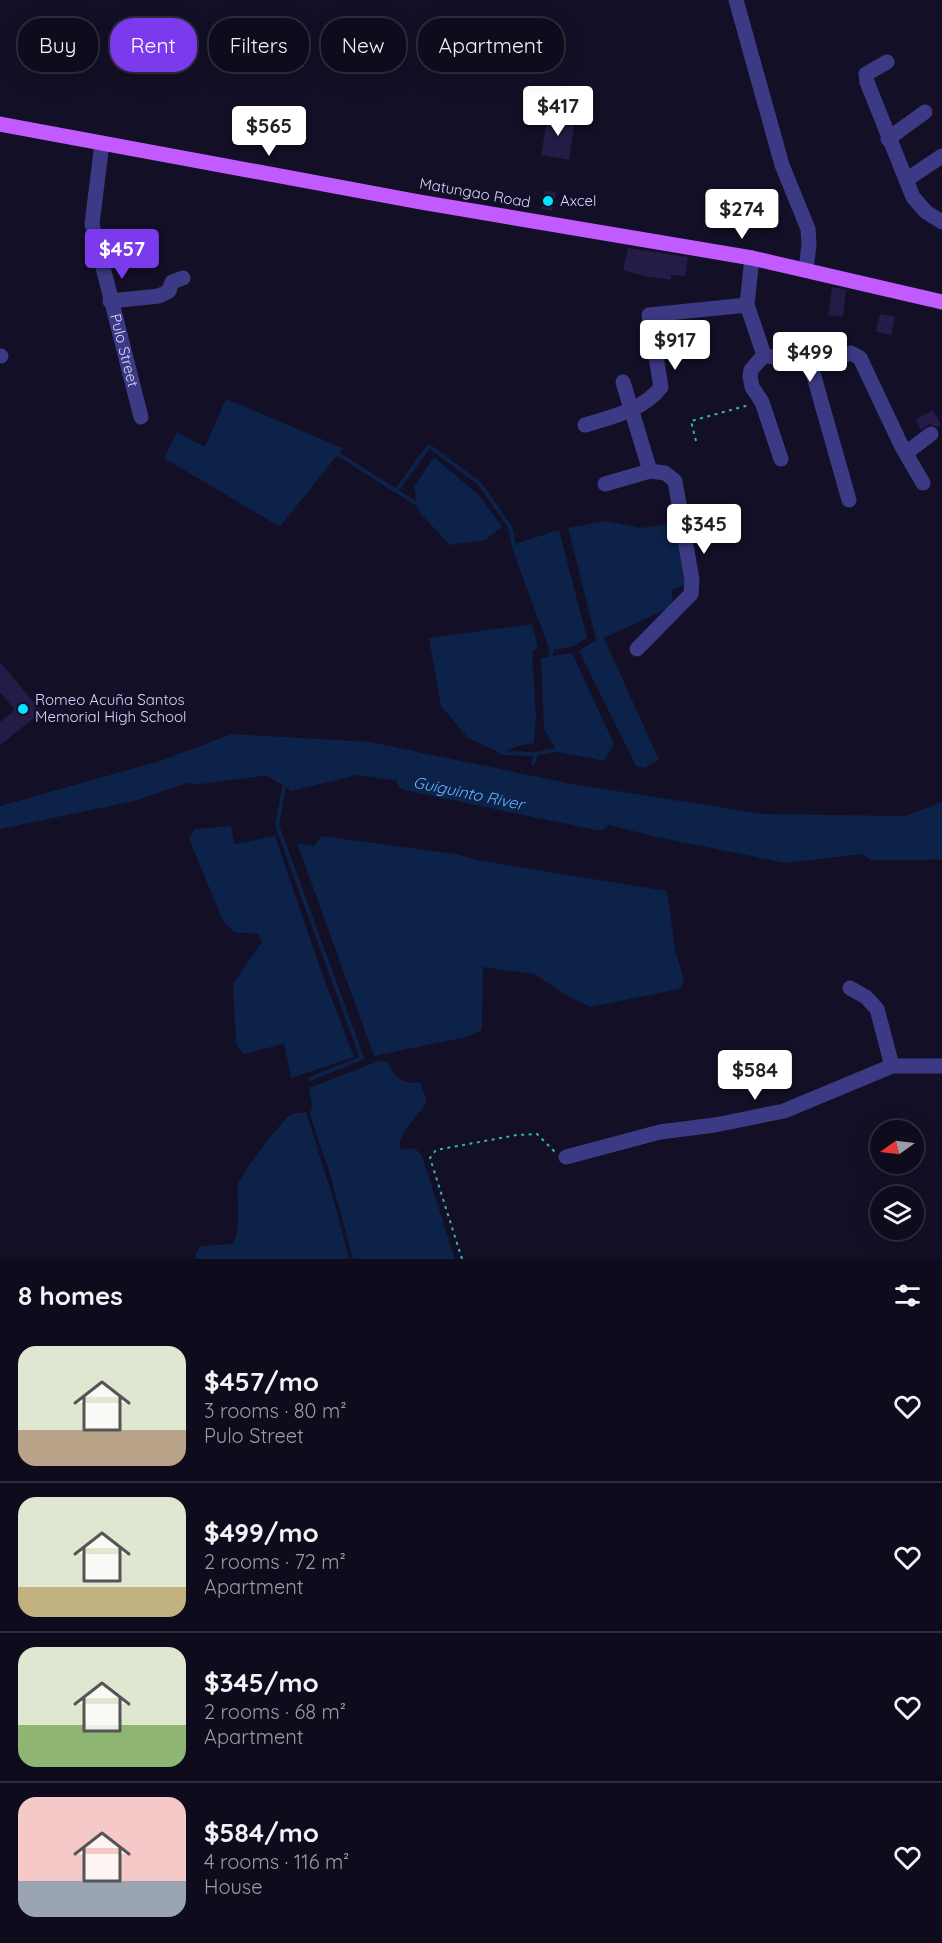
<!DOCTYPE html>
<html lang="en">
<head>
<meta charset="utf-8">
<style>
	:root { --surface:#0e0b1c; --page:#1c1929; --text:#f1f3f6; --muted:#9b9ba3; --line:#2e2b3b; --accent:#7c3aed }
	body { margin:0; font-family:Quicksand,sans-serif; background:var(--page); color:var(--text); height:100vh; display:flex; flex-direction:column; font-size:22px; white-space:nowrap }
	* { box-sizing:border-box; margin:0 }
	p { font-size:20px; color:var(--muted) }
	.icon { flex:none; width:33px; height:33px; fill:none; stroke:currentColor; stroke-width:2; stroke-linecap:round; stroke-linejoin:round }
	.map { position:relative; height:1259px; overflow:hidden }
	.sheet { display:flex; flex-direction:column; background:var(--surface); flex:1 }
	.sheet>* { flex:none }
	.top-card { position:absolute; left:18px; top:18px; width:600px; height:54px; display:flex; gap:12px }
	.needle { width:39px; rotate:256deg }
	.controls { position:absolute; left:870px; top:1120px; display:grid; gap:12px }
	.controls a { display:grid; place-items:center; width:54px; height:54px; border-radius:50%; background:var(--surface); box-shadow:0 6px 24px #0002,0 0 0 2px var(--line); font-size:30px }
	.price { position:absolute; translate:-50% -51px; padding:0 14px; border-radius:6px; background:#fff; color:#222; font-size:20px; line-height:39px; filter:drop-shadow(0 2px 3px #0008) }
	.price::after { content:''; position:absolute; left:50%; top:36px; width:18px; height:14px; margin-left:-9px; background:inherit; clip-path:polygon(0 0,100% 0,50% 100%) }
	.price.on { background:var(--accent); color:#fff }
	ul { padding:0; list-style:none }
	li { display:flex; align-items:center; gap:18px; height:150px; padding:0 18px }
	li+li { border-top:2px solid var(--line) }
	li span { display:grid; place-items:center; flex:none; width:168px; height:120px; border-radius:18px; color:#555 }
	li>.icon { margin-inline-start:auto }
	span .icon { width:72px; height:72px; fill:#fffc; stroke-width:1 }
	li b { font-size:26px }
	h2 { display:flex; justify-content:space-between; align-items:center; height:72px; padding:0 18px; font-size:26px }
	.tag { padding:0 21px; border-radius:24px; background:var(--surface); box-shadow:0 6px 24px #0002,0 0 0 2px var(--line); font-size:21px; line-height:54px }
	.tag.on { background:var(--accent); color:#fff }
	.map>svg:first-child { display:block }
	.water { fill:#0c2248 }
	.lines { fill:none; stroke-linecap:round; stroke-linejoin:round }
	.stream { stroke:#0c2248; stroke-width:4 }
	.river { stroke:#0c2248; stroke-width:21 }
	.building { fill:#241b47 }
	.path { stroke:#2fb8b0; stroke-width:2; stroke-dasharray:3 4.5; stroke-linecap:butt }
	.minor { stroke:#3d3a85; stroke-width:15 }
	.major { stroke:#c25bff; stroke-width:15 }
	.poi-dot { fill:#00e5ff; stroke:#130f26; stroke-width:2 }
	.labels { text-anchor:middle; stroke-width:5; stroke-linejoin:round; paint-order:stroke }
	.street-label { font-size:15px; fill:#d9d4ff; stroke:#130f26 }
	.poi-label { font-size:15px; fill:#d9d4ff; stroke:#130f26; text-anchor:start }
	.water-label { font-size:16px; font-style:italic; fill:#62b6ff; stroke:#130f26 }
</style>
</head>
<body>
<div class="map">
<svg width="942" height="1259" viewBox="0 0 942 1259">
	<rect width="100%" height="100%" fill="#130f26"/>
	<!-- water -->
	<path class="water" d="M226 399 343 448 280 527 164 458 177 432 205 447Z
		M434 457 479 495 502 527 485 540 450 545 419 512 414 487Z
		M606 521 640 528 677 523 688 584 672 590 673 606 604 638 659 760 644 768 636 766 579 651 596 640 568 528Z
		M559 530 587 638 574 646 550 651 511 545Z
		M532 624 538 647 532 652 536 718 534 743 518 746 501 753 468 738 441 706 429 638Z
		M572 653 614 744 604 761 558 752 544 729 541 658Z
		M232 734 370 742 572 784 763 814 905 816 942 802V845L785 863 656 837 491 794 357 775 292 791 246 763 134 801 0 829V806L160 761Z
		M231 826 234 844 275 836 320 968 354 1057 291 1078 284 1044 243 1054 236 1044 233 984 262 942 258 934 234 932 223 921 189 839 195 829Z
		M321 836 455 854 482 861 667 891 675 949 684 980 680 989 590 1007 568 996 534 974 483 967 482 1030 466 1037 374 1056 297 843 314 846Z
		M379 1061 388 1062C392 1076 405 1086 420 1082L427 1101C420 1116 395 1134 401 1150L415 1148 422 1156 455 1259H353L330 1174 310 1115 312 1105 309 1088Z
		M306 1112 336 1208 349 1259H196V1252L201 1246 232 1244C242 1232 236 1200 238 1184 240 1175 283 1118 292 1114 296 1113 302 1113 306 1112Z"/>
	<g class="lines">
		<!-- stream -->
		<path class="stream" d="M338 454 417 504
			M396 491 429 446 480 484 510 527 514 545
			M550 656 552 651
			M501 753 536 754 556 750
			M533 763 536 754
			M285 782 277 825 362 1058 310 1079"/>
		<!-- river -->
		<g class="river">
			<path d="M196 774 281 763"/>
			<path id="s1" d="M407 780 599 820"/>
			<path d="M874 850 942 849"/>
		</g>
	</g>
	<!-- building -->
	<path class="building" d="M548 114 575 119 569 160 541 155Z
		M545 190 556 193 552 211 541 209Z
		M628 248 688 257 685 276 671 275V280L644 276 623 270Z
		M832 287 846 290 843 317 828 315Z
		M880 314 895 317 891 335 876 332Z
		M933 410 941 425 938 427 929 424 921 430 915 420Z
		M0 662 42 712 0 745V722L15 710 0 692Z"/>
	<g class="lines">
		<!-- path -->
		<path class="path" d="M696 441 691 421 749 405
			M462 1259 430 1158 436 1150 517 1135 537 1134 555 1152"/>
		<!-- minor -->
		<g class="minor">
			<path d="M736 0 782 165 808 229 809 244 806 270"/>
			<path d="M887 62 866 74 867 82 913 197 926 212 942 222"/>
			<path d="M888 139 925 112"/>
			<path id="s2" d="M102 143 92 224 141 417"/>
			<path d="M906 180 942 156"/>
			<path d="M752 258 747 305 764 355 811 366 851 353 860 358 902 447 923 483"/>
			<path d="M110 301 159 296 169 291 172 282 183 278"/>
			<path d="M764 355 751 370 750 376 752 387 762 402 781 459"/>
			<path d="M0 356H1"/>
			<path d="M811 366 849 500"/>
			<path d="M585 425C611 417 644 410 661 387L649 315 747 305"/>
			<path d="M906 453 931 434"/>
			<path d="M605 484 650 471 623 382"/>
			<path d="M637 649 691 594 692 580 675 481 665 473 650 471"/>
			<path d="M850 988 866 997 877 1009 892 1066"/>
			<path d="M566 1157 660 1132 715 1125 784 1111 892 1066H942"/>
		</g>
		<!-- major -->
		<path class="major" d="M0 124 420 202 752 258 942 302"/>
	</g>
	<!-- markers -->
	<g class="poi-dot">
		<circle cx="548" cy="201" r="6"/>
		<circle cx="23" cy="709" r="6"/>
	</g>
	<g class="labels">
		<!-- street labels -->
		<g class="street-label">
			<text transform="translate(475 193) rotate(10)" y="5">Matungao Road</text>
			<text dy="5" stroke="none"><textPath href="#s2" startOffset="212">Pulo Street</textPath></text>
		</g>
		<!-- poi labels -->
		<g class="poi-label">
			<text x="560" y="206">Axcel</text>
			<text x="35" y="705">Romeo Acuña Santos<tspan x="35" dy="17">Memorial High School</tspan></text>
		</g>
		<!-- water labels -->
		<g class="water-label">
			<text dy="6" stroke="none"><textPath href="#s1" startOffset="63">Guiguinto River</textPath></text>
		</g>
	</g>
</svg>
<div class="controls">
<a><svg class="needle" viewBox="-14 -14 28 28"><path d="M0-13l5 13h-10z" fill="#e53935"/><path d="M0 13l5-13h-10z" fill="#9b9ba3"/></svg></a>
<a><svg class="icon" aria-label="layers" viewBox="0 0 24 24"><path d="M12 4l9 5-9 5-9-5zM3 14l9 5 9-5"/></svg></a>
</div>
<b class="price" style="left:558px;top:137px">$417</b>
<b class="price" style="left:269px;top:157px">$565</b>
<b class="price" style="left:742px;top:240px">$274</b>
<b class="price on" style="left:122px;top:280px">$457</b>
<b class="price" style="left:675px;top:371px">$917</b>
<b class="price" style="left:810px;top:383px">$499</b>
<b class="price" style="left:704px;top:555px">$345</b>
<b class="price" style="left:755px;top:1101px">$584</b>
<div class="top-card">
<a class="tag">Buy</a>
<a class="tag on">Rent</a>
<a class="tag">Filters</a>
<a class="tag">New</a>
<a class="tag">Apartment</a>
</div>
</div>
<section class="sheet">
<h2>8 homes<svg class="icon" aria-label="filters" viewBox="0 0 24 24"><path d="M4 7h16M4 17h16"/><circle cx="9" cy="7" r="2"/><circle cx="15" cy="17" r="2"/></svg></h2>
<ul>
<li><span style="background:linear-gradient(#dfe7d0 70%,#b9a48a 0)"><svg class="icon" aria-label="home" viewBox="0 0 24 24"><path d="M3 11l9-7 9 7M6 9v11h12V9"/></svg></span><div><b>$457/mo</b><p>3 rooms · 80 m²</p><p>Pulo Street</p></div><svg class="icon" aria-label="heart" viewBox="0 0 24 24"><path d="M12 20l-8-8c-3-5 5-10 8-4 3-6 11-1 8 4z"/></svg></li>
<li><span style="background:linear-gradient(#dfe7d0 75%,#c2b280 0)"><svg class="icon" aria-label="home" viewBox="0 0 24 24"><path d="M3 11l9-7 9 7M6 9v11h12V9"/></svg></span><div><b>$499/mo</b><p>2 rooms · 72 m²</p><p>Apartment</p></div><svg class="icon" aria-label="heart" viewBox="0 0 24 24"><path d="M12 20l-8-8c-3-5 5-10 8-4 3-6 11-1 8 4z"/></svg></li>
<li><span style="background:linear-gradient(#dfe7d0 65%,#8fb573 0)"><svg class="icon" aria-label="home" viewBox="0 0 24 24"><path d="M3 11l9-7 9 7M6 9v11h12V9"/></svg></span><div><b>$345/mo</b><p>2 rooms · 68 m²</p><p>Apartment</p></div><svg class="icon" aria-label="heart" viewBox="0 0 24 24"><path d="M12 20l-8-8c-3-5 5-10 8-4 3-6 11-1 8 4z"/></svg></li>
<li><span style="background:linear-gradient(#f6c9c9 70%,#9aa5b1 0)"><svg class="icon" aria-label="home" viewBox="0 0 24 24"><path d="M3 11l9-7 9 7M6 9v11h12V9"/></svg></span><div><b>$584/mo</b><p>4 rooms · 116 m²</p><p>House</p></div><svg class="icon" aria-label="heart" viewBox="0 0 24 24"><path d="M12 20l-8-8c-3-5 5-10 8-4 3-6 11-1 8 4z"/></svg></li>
</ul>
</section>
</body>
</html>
